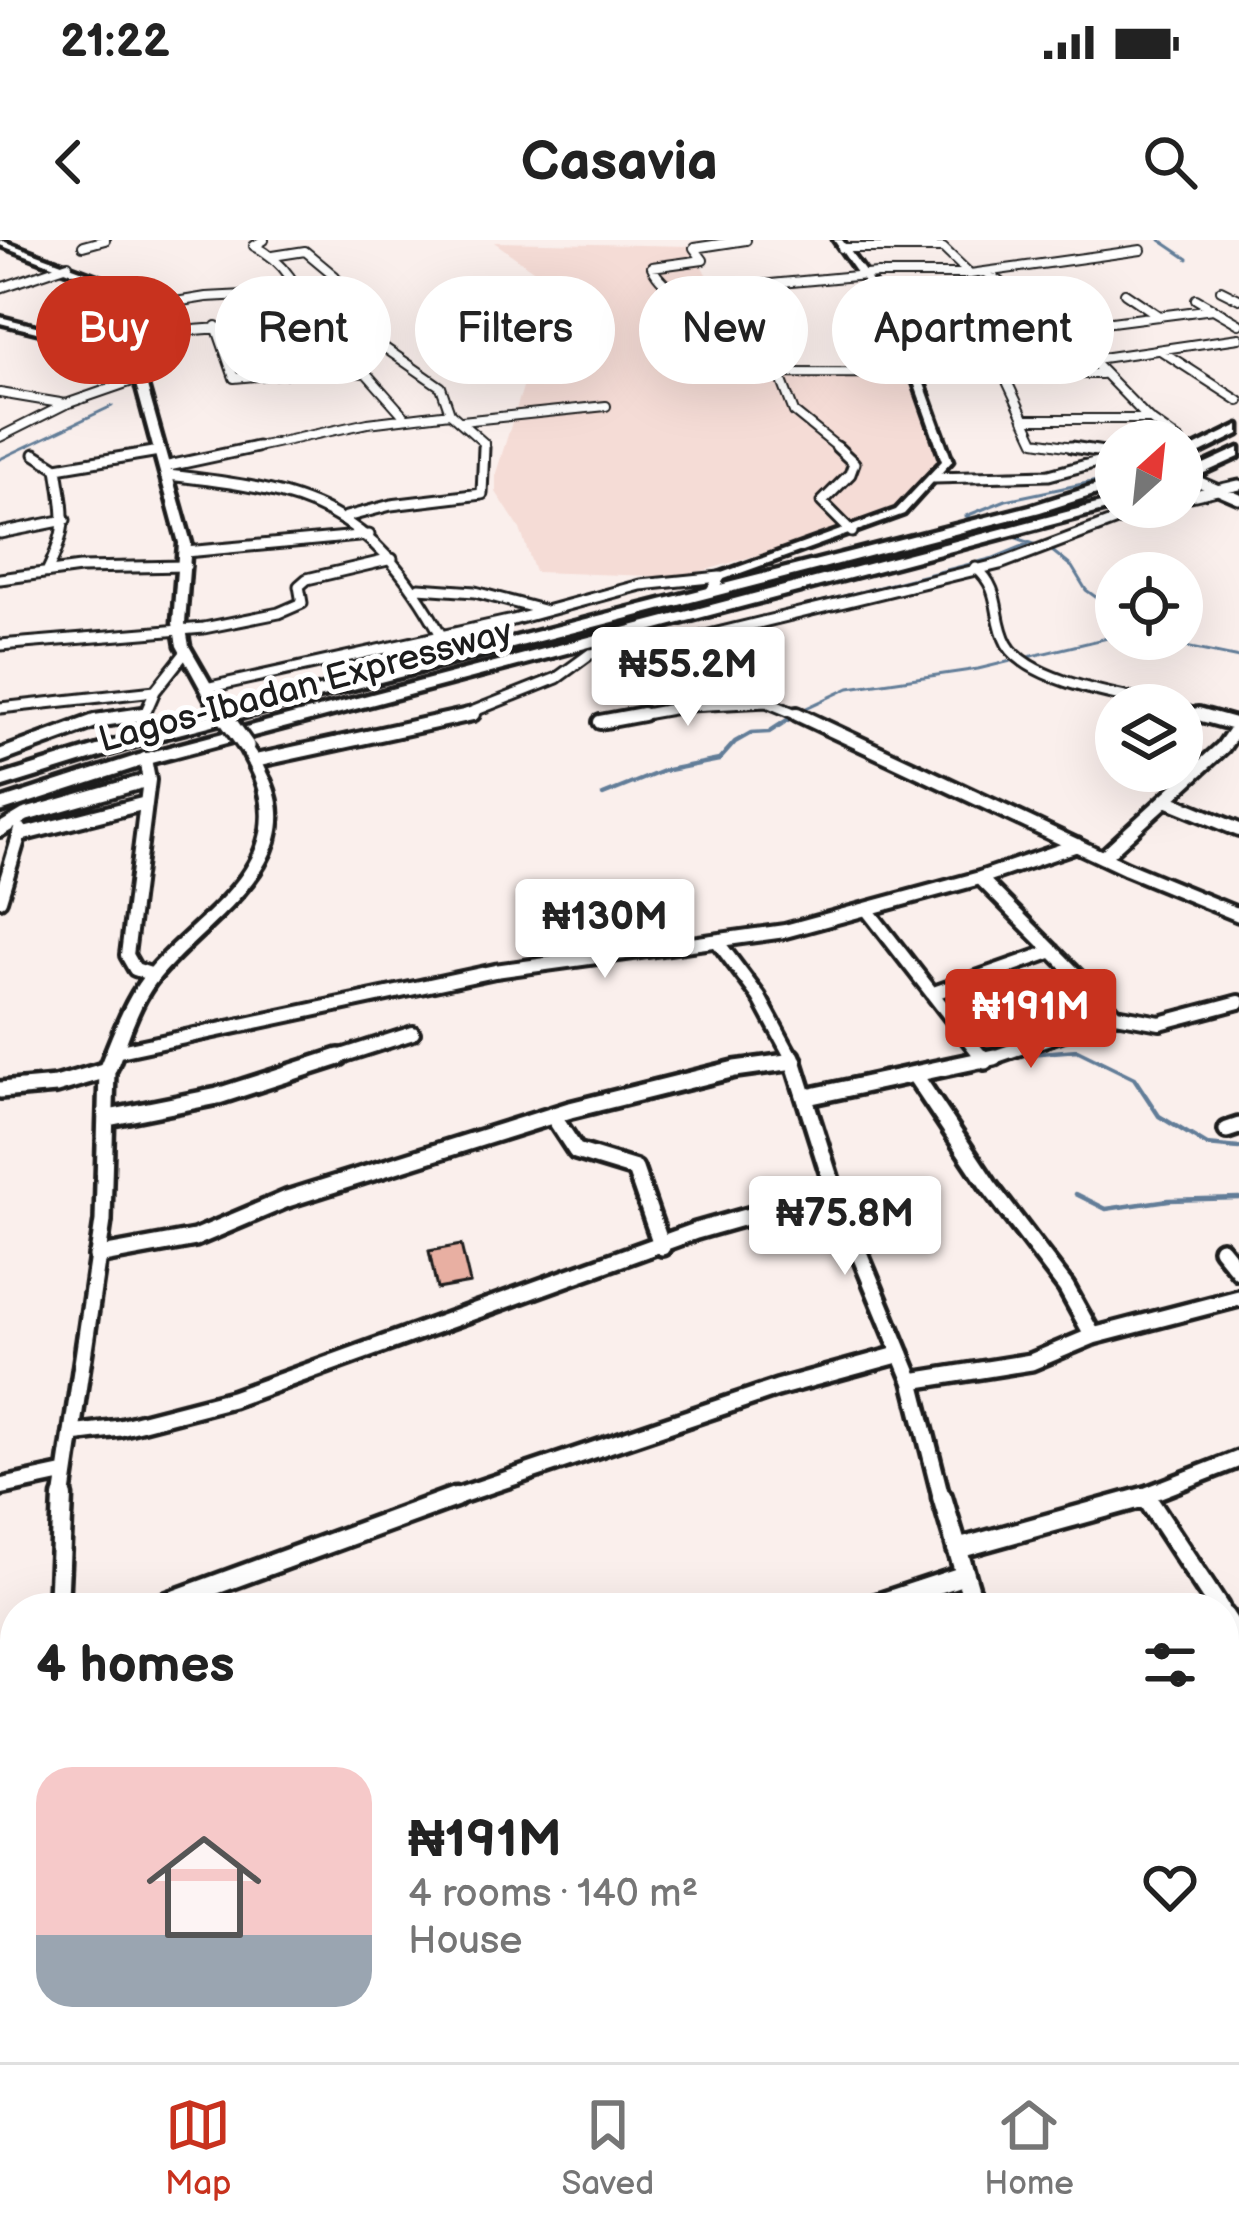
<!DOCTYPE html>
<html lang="en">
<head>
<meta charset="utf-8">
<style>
	:root { --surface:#fff; --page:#f6f6f6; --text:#222; --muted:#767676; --line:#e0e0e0; --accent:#c8321e }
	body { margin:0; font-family:"Balsamiq Sans",sans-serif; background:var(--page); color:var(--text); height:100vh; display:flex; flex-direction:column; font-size:45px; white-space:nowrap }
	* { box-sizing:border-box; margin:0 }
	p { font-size:39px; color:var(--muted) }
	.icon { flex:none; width:66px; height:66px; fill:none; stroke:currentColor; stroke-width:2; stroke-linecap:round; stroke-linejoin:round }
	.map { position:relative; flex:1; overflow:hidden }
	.panel { position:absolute; left:0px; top:1353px; width:1239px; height:471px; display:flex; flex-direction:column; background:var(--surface); border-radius:48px 48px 0 0; box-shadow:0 12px 48px #0002 }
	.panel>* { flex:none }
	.guide { position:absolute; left:36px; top:36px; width:1167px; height:108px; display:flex; gap:24px }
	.needle { width:78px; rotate:27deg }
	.buttons { position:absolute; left:1095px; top:180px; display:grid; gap:24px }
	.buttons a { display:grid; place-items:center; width:108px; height:108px; border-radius:50%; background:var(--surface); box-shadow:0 12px 48px #0002; font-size:60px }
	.price { position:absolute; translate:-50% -102px; padding:0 27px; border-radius:12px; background:#fff; color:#222; font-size:39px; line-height:78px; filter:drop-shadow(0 3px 6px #0008) }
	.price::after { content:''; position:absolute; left:50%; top:72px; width:36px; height:27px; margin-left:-18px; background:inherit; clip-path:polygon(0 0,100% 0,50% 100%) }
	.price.active { background:var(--accent); color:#fff }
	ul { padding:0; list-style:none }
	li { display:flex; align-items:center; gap:36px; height:300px; padding:0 36px }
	li span { display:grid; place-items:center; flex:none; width:336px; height:240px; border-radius:36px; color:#555 }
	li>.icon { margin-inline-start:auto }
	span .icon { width:144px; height:144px; fill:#fffc; stroke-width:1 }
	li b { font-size:51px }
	h2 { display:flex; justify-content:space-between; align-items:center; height:144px; padding:0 36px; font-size:51px }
	.chip { padding:0 42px; border-radius:54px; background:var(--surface); box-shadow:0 12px 48px #0002; font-size:42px; line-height:108px }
	.chip.active { background:var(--accent); color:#fff }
	.status { display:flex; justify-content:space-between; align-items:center; height:84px; padding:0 60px; background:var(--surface); direction:ltr }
	.status svg { height:33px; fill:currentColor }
	header { display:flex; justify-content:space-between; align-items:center; height:156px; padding:0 36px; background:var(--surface); font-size:54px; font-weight:800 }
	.dock { display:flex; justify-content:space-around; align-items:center; height:168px; border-top:3px solid var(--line); background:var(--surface); font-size:33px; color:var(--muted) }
	.dock a { display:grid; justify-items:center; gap:6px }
	.dock .active { color:var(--accent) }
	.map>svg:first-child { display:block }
	.built { fill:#f5dcd6 }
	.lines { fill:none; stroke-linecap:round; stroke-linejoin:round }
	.stream-far1 { stroke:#627d98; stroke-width:3 }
	.stream { stroke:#627d98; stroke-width:4.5 }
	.building { fill:#e8afa2; stroke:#1c1c1c; stroke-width:3 }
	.street-far4-casing { stroke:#1c1c1c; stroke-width:12 }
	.street-far3-casing { stroke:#1c1c1c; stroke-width:15 }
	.street-far2-casing { stroke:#1c1c1c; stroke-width:20 }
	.street-far1-casing { stroke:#1c1c1c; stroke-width:24 }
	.street-casing { stroke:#1c1c1c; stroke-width:27 }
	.secondary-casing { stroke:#1c1c1c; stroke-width:9 }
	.highway-casing { stroke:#1c1c1c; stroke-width:9 }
	.street-far4 { stroke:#fff; stroke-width:8 }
	.street-far3 { stroke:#fff; stroke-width:9 }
	.street-far2 { stroke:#fff; stroke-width:12 }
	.street-far1 { stroke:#fff; stroke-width:15 }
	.street { stroke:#fff; stroke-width:18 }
	.secondary { fill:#fff; fill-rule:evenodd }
	.highway { fill:#fff; fill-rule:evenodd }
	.secondary-bridge-far1-casing { stroke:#1c1c1c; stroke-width:18; stroke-linecap:butt }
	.secondary-bridge-casing { stroke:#1c1c1c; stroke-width:22; stroke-linecap:butt }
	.secondary-bridge-far1 { stroke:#fff; stroke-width:12 }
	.secondary-bridge { stroke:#fff; stroke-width:15 }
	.labels { text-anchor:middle; stroke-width:10; stroke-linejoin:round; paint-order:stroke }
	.far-street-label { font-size:36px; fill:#1c1c1c; stroke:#fff }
</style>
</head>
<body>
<div class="status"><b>21:22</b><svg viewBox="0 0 49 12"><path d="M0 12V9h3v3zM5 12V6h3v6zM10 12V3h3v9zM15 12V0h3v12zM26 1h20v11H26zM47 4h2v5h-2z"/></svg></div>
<header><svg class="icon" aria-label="back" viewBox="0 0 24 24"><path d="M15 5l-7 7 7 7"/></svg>Casavia<svg class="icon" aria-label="search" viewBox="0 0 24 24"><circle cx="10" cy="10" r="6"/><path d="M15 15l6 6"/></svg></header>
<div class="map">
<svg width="1239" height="1822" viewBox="0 0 1239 1822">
	<rect width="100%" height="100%" fill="#faefec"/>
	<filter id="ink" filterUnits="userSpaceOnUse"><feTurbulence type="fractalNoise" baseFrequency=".00833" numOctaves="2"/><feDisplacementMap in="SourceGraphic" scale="24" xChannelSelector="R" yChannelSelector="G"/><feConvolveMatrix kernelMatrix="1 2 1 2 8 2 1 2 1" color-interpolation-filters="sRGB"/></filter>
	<g filter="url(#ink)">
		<!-- built -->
		<path class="built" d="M494 2 691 6 715 51 739 55 782 107 795 135 909 137 944 226 890 277 682 337 535 332 520 289 496 252V233L541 90 576 61Z"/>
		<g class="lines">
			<!-- stream-far1 -->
			<path class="stream-far1" d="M1160 0 1188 19
				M0 219 112 166
				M976 281 966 276 1006 260 1116 237
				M1008 295 1051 310 1072 327 1086 350 1115 371 1116 390
				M1147 399 1239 418
				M670 400 994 318 1028 304
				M802 470 849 448 978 429 1116 396"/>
			<!-- stream -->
			<path class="stream" d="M603 555 663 531 719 520 735 502 751 493 769 492 792 477
				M1028 814 1077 810 1134 838 1159 876 1207 905 1239 908
				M1076 954 1106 969 1169 960 1239 958"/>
		</g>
		<!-- building -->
		<path class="building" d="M461 1005 470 1043 437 1049 429 1011Z"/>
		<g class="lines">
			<!-- street-far4 casing -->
			<g class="street-far4-casing">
				<path id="street-far4" d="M264 0 254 6C286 22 299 47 309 80
					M83 6 105 0
					M842 8H943L970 34
					M273 16 305 11 335 36 354 78 372 99 441 147 450 173 484 203V210
					M738 47 877 34H970L1141 10
					M0 48 68 25
					M1221 50 1239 59
					M1125 53 1159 76
					M733 57C701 55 668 60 652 27L703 20 694 8 746 0
					M1196 59 1239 84
					M121 71 206 57 301 52
					M893 80 1040 72 986 32
					M1088 85 1213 69
					M216 86 234 138 322 130 366 133 405 177
					M127 95 354 78
					M1074 102 1149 179 1180 201
					M960 105 972 135
					M1160 110 1239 161
					M227 116 372 99
					M1088 120 1239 98
					M1004 135 1035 201 1091 210
					M0 153 66 164
					M1024 179H1149
					M462 181 606 166
					M0 197 66 164 138 139
					M243 210 368 183 450 173
					M841 210 794 172 779 133 1101 134"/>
			</g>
			<!-- street-far3 casing -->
			<g class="street-far3-casing">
				<path id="street-far3" d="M837 207 854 223 850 234 822 262 852 292
					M1072 207 1116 214
					M35 214 57 228C64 276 69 285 48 330
					M164 227 257 207
					M57 228 159 211
					M167 235C307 250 370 266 441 395
					M1188 237 1239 259
					M934 238 1049 235 1116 217
					M1182 258 1239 245
					M346 277 391 265 482 254 484 207
					M0 293 65 280
					M186 312 369 295
					M976 328C1003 350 992 377 1007 404 1028 442 1123 456 1163 465
					M0 339 80 328 186 326
					M419 348 475 352 543 370
					M641 389 707 437 803 477
					M0 405 204 388 279 373 302 363 299 346 307 339 392 319
					M206 448 513 380 641 345 720 337
					M0 468 155 451
					M1182 470 1209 477
					M145 474 155 451 185 413
					M122 477 145 474
					M459 477 557 438 590 414 664 406 1000 324 1151 267
					M627 477 689 466 767 462"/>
			</g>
			<!-- street-far2 casing -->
			<g class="street-far2-casing">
				<path id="street-far2" d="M797 474 1127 629 1239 675
					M1198 474 1238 485
					M600 482 643 474
					M0 516 95 481 143 474
					M145 519 149 540 127 715 135 729 153 735
					M255 521 473 474
					M1166 560 1239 590
					M0 590 25 575 149 540
					M20 595 146 563
					M1103 617 1223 507 1239 484
					M980 638 1116 775
					M0 660 21 590
					M868 671 984 820
					M717 701 759 757 793 820
					M934 753 1053 711
					M115 812 495 731 785 691 980 638 1077 605
					M329 820 413 793
					M985 820 1116 775 1160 783 1239 762"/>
			</g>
			<!-- street-far1 casing -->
			<g class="street-far1-casing">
				<path id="street-far1" d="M792 817 836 957 912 1141 942 1260
					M982 817 985 821
					M916 837 988 945 1066 1047 1093 1096
					M0 850 56 845 107 830 103 981 62 1260
					M807 857 994 817
					M553 876 576 911 635 929 662 1007
					M108 878 218 856 339 817
					M1227 890 1239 886
					M1221 1009 1239 1031
					M97 1016 195 998 287 959 570 870 735 829 794 821
					M912 1141 1031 1122 1093 1096 1239 1058
					M72 1194 120 1188 232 1159 696 991 798 962 836 957
					M0 1247 65 1233
					M446 1260 777 1148 901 1114
					M1134 1260 1239 1219"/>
			</g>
			<!-- street casing -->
			<g class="street-casing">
				<path id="street" d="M942 1257 975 1368
					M1146 1257 1219 1368
					M957 1309 1144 1257
					M58 1368 63 1257
					M152 1368 455 1257
					M865 1368 962 1336
					M1224 1376 1239 1399
					M0 1469 15 1464
					M0 1700 15 1696
					M1224 1788 1239 1812
					M54 1809V1822
					M333 1809 336 1822
					M512 1809 514 1822
					M944 1822 970 1809"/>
			</g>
			<!-- secondary casing -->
			<g class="secondary-casing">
				<path id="secondary" d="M0 0 110 41 119 52 134 112 139 118 191 303 185 383 189 406 223 465 221 468H211L177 406 173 383 179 303 129 118 126 114 0 83V77L123 108 111 53 104 45 0 5Z
					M834 0H842L907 90 906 124 923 141 952 221 904 274 724 339 714 356H706L704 353 716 335 896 270 942 221 914 142 896 125 897 90Z
					M246 502C257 510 263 527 270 540 309 629 198 686 154 745 136 770 127 802 116 830L113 834H101L98 830C112 798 122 765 143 737 187 680 283 634 259 549 255 534 246 520 239 506Z"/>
			</g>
			<!-- highway casing -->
			<g class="highway-casing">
				<path id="highway" d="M1239 185V194L1182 222V213Z
					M1239 208V217L1182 243V234Z
					M1116 239V248L1040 272 151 501 0 548V536L139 493 1030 266Z
					M1116 259 1118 267 151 523 0 572V560L139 515Z"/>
			</g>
			<!-- street-far4 -->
			<use href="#street-far4" class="street-far4"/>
			<!-- street-far3 -->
			<use href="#street-far3" class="street-far3"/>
			<!-- street-far2 -->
			<use href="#street-far2" class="street-far2"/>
			<!-- street-far1 -->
			<use href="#street-far1" class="street-far1"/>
			<!-- street -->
			<use href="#street" class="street"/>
			<!-- secondary -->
			<use href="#secondary" class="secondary"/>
			<!-- highway -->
			<use href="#highway" class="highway"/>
			<!-- secondary-bridge-far1 casing -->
			<g class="secondary-bridge-far1-casing">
				<path id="secondary-bridge-far1" d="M216 465 225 477"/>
			</g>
			<!-- secondary-bridge casing -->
			<g class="secondary-bridge-casing">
				<path id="secondary-bridge" d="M223 474 246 506"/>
			</g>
			<!-- secondary-bridge-far1 -->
			<use href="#secondary-bridge-far1" class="secondary-bridge-far1"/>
			<!-- secondary-bridge -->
			<use href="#secondary-bridge" class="secondary-bridge"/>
		</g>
	</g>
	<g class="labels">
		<!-- far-street labels -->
		<g class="far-street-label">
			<text transform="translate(305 444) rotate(-15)" y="13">Lagos-Ibadan Expressway</text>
		</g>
	</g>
</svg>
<div class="buttons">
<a><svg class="needle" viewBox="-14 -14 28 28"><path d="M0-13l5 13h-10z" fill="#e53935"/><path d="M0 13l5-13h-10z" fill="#767676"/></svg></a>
<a><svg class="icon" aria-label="locate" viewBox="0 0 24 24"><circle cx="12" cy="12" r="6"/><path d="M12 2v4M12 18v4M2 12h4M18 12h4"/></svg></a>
<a><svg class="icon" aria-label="layers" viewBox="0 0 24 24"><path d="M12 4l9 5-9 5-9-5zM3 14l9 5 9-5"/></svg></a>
</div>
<b class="price" style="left:688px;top:489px">₦55.2M</b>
<b class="price" style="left:605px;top:741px">₦130M</b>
<b class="price active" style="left:1031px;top:831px">₦191M</b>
<b class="price" style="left:845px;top:1038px">₦75.8M</b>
<div class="guide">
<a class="chip active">Buy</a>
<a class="chip">Rent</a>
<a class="chip">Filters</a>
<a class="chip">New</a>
<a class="chip">Apartment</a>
</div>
<section class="panel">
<h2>4 homes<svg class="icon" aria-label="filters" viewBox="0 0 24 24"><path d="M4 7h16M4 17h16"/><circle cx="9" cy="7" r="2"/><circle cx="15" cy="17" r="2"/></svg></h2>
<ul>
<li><span style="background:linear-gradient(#f6c9c9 70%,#9aa5b1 0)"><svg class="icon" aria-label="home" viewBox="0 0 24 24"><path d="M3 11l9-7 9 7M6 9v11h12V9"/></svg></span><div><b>₦191M</b><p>4 rooms · 140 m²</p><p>House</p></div><svg class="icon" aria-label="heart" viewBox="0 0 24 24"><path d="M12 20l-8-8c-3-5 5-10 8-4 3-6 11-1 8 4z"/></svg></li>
</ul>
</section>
</div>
<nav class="dock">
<a class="active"><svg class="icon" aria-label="map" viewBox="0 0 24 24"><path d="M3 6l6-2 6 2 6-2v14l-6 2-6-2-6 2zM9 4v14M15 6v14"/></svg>Map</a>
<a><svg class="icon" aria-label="saved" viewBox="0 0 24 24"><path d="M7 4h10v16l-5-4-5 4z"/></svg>Saved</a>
<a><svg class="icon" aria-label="home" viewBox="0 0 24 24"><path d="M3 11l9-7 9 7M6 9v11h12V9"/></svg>Home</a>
</nav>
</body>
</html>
